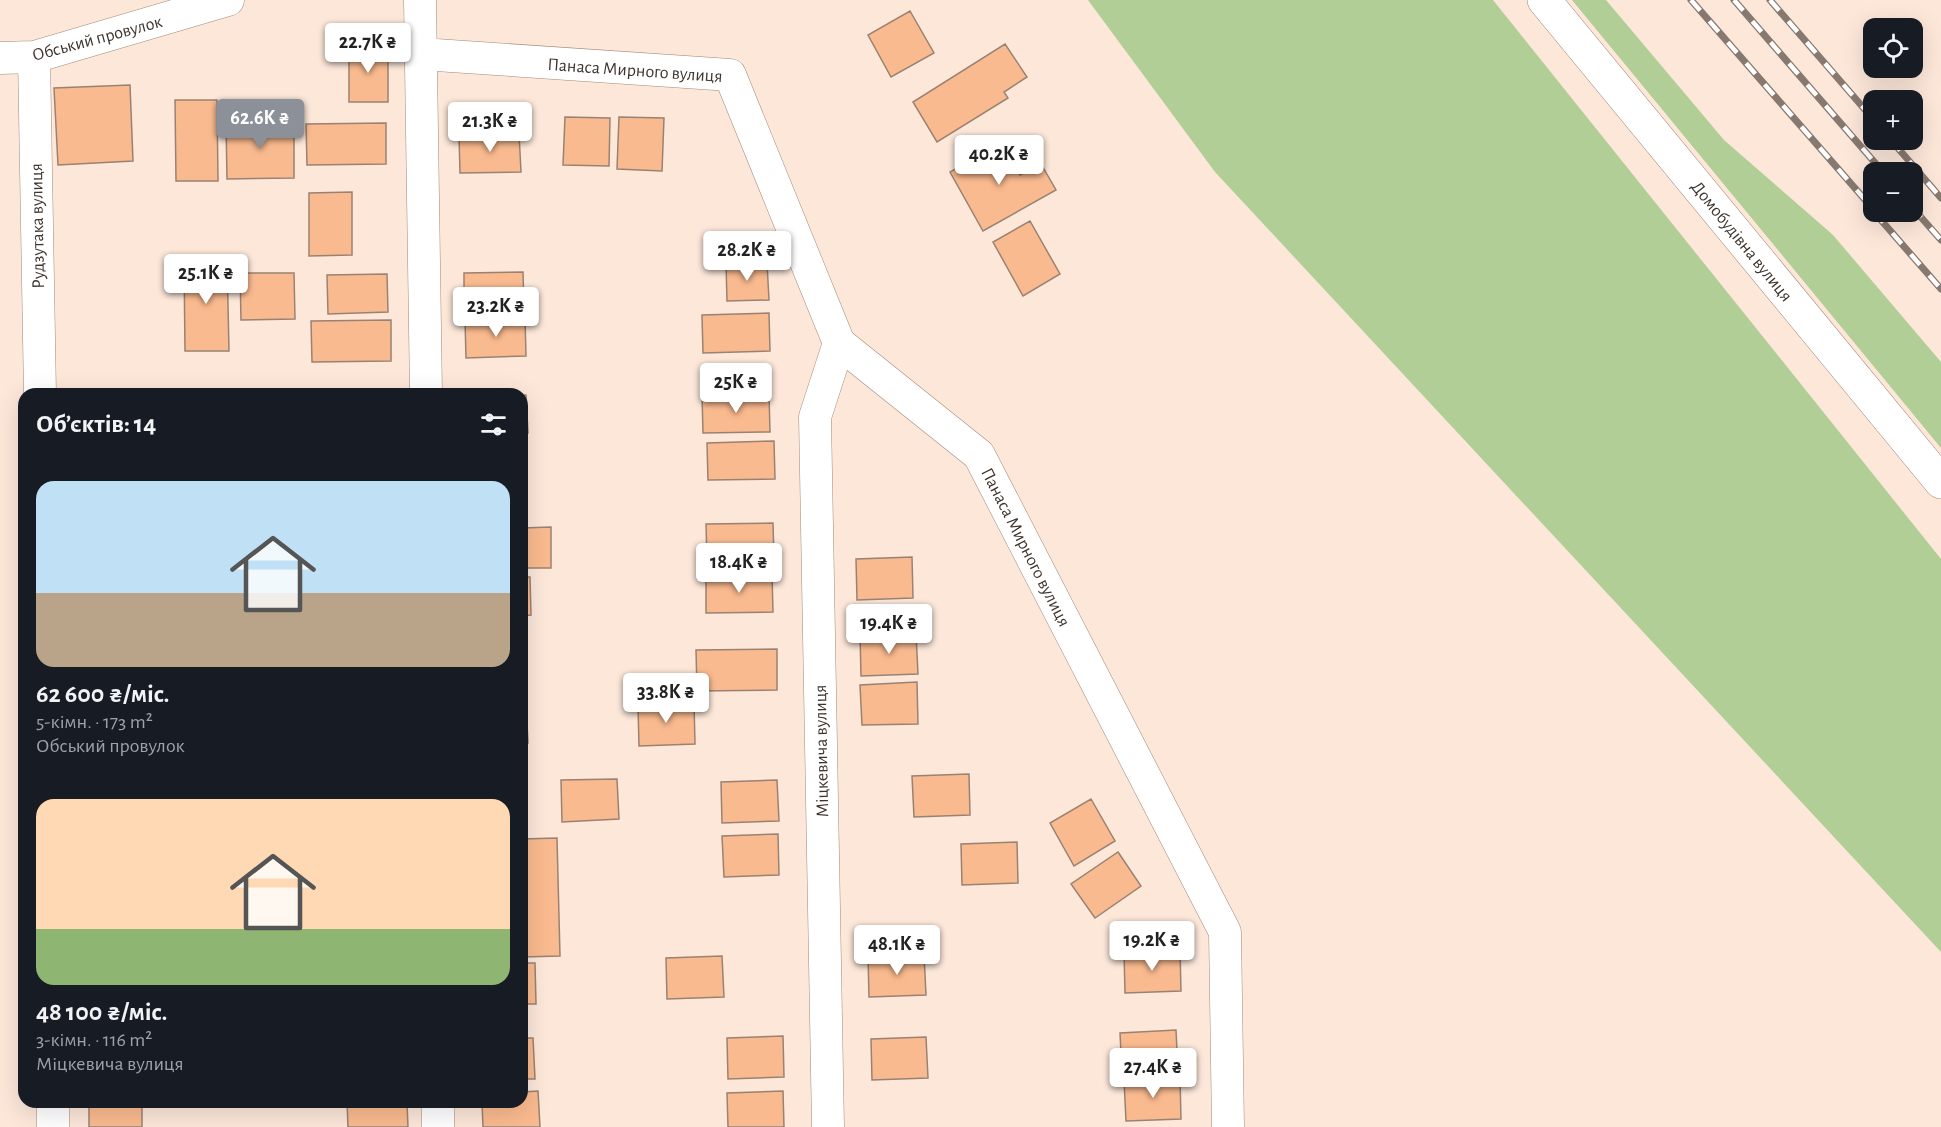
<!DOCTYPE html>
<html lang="uk">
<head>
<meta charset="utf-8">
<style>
	:root { --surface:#171b24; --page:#242831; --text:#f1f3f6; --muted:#9ea1a6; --accent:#8c9099 }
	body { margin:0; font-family:"Alegreya Sans",sans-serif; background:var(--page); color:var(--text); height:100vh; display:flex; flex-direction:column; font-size:22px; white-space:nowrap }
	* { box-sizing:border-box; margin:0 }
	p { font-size:20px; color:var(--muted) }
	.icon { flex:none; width:33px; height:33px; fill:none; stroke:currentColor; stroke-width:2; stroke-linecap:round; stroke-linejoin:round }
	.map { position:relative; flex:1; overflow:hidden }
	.sheet { position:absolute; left:18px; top:388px; width:510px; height:720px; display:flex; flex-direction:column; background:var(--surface); border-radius:18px; box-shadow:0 6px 24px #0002 }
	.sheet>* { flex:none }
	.fabs { position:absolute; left:1863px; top:18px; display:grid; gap:12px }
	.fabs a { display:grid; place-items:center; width:60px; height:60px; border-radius:12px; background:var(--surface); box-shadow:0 6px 24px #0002; font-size:30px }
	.price { position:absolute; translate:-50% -51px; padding:0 14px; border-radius:6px; background:#fff; color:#222; font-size:20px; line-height:39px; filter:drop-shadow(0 2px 3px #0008) }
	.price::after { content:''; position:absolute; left:50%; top:36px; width:18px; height:14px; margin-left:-9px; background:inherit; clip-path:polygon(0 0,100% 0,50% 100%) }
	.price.on { background:var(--accent); color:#fff }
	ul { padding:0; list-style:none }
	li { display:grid; align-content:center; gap:12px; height:318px; padding:0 18px }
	li span { display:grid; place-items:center; height:186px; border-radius:18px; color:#555 }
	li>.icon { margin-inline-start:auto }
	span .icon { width:108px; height:108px; fill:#fffc; stroke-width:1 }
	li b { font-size:26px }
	h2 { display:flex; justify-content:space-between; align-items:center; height:72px; padding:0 18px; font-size:26px }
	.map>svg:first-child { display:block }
	.green { fill:#b0ce95 }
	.building { fill:#faba8f; stroke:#9a8273; stroke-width:1.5 }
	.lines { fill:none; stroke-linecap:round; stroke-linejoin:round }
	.minor-casing { stroke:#a28a7a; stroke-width:33 }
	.tertiary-casing { stroke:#a28a7a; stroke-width:34 }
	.minor { stroke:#fff; stroke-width:32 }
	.tertiary { stroke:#fff; stroke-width:33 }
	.rail-casing { stroke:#87796f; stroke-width:7 }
	.rail { stroke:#fff; stroke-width:4.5; stroke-dasharray:14; stroke-linecap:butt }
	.labels { text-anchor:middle; stroke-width:6; stroke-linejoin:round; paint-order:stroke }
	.street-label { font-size:18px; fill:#3f352e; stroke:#fff }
</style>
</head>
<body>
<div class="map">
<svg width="1941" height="1127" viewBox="0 0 1941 1127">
	<rect width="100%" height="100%" fill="#fce7d9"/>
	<!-- green -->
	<path class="green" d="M1088 0H1493L1941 559V952L1215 172Z
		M1572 0H1606L1724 140 1833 235 1941 362V448Z"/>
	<!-- building -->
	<path class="building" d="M910 11 934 53 891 77 868 35Z
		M1005 44 1027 77 1004 92 1008 98 937 142 913 102Z
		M349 45H388V102H349Z
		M130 85 133 161 58 165 54 88Z
		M175 100H217L218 181H176Z
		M565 117 610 118 609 166 563 165Z
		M619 117 664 118 662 171 617 169Z
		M294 122V178L227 179 226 123Z
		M386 123V164L307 165 306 124Z
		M519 133 521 172 460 173 459 135Z
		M1002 142 1020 175 1041 164 1056 190 983 231 950 172Z
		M352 192V255L309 256V193Z
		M1030 221 1060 274 1023 296 993 242Z
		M227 259 229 351H185L184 260Z
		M767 263 769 300 727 301 726 264Z
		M523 272 524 310 464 312V273Z
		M240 273H294L295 319 241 320Z
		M387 274 388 312 328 314 327 275Z
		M769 313 770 351 703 353 702 315Z
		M525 318 526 356 466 358 465 320Z
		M391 320V361L312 362 311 321Z
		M769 394 770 432 703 433 702 395Z
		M522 395H526L528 433H522Z
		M774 441 775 479 708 480 707 443Z
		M522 447H526L527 485H522Z
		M773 523 774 561 707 562 706 524Z
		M551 527V568H522V528Z
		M912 557 913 598 857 600 856 559Z
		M772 574 773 612 706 613V575Z
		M522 577H530L531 615 522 616Z
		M916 633 918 674 861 676 860 635Z
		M522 647 525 688H522Z
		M777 649V690L697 691 696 650Z
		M917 682 918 724 862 725 860 685Z
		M526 702 528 743H522V703Z
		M694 703 695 744 639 746 638 705Z
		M969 774 970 815 914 817 912 776Z
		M617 779 619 819 562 822 561 780Z
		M777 780 779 821 722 823 721 782Z
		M1091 799 1115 841 1074 866 1050 823Z
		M778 834 779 875 724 877 722 836Z
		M557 838 560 956 522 957V839Z
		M1017 842 1018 883 962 885 961 844Z
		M1118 852 1141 886 1095 918 1071 884Z
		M1180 950 1181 991 1125 993 1124 952Z
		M924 954 926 995 869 997 868 956Z
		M722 956 724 997 667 999 666 958Z
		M522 963H535L536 1004H522Z
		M1176 1030 1178 1071 1122 1073 1120 1033Z
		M783 1036 784 1077 728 1079 727 1038Z
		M926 1037 928 1078 872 1080 871 1039Z
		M522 1038H533L535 1079H522Z
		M1180 1078 1181 1119 1126 1121 1124 1080Z
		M538 1091 540 1127H483L482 1102H522V1092Z
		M783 1091 784 1127H728L727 1093Z
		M89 1102H142V1127H89Z
		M347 1102H407L408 1127H348Z"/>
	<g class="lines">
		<!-- minor casing -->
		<g class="minor-casing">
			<path id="minor" d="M420 0 426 394
				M421 54 730 75 839 343 979 455 1225 932 1228 1127
				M34 57 40 394
				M0 58 34 57 228 0
				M53 1102V1127
				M438 1102V1127
				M828 1127 815 417 839 343"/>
		</g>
		<!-- tertiary casing -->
		<g class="tertiary-casing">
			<path id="tertiary" d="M1544 0 1941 482"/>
		</g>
		<!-- minor -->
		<use href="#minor" class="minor"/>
		<!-- tertiary -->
		<use href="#tertiary" class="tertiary"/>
		<!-- rail casing -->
		<g class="rail-casing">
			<path id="rail" d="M1691 0 1874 210
				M1734 0 1883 172
				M1770 0 1874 120
				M1891 140 1941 198
				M1912 207 1941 240
				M1874 212 1941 289"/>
		</g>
		<!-- rail -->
		<use href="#rail" class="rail"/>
	</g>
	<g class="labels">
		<!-- street labels -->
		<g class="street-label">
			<text transform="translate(97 38) rotate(-15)" y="6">Обський провулок</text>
			<text transform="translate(635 70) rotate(4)" y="6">Панаса Мирного вулиця</text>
			<text transform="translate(37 226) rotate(-91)" y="6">Рудзутака вулиця</text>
			<text transform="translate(1742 241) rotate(51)" y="6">Домобудівна вулиця</text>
			<text transform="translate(1026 547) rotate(63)" y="6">Панаса Мирного вулиця</text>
			<text transform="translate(821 751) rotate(-91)" y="6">Міцкевича вулиця</text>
		</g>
	</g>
</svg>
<div class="fabs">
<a><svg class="icon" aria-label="locate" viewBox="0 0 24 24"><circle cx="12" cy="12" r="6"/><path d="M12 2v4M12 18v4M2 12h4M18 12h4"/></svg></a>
<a>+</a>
<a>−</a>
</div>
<b class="price" style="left:368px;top:74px">22.7K ₴</b>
<b class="price on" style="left:260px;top:150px">62.6K ₴</b>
<b class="price" style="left:490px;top:153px">21.3K ₴</b>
<b class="price" style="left:999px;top:186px">40.2K ₴</b>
<b class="price" style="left:747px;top:282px">28.2K ₴</b>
<b class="price" style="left:206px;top:305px">25.1K ₴</b>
<b class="price" style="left:496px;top:338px">23.2K ₴</b>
<b class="price" style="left:736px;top:414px">25K ₴</b>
<b class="price" style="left:739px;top:594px">18.4K ₴</b>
<b class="price" style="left:889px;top:655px">19.4K ₴</b>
<b class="price" style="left:666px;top:724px">33.8K ₴</b>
<b class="price" style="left:1152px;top:972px">19.2K ₴</b>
<b class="price" style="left:897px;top:976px">48.1K ₴</b>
<b class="price" style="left:1153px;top:1099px">27.4K ₴</b>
<section class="sheet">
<h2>Об’єктів: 14<svg class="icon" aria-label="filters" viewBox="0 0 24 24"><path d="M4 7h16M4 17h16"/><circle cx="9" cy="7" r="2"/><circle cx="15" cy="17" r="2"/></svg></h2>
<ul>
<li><span style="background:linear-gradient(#bfe0f5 60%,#b9a48a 0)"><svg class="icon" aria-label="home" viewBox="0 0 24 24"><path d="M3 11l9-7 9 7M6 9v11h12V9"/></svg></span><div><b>62 600 ₴/міс.</b><p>5-кімн. · 173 m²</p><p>Обський провулок</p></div></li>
<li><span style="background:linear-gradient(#ffd9b3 70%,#8fb573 0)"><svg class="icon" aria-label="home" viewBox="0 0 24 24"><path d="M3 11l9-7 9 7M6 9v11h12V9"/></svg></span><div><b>48 100 ₴/міс.</b><p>3-кімн. · 116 m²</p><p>Міцкевича вулиця</p></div></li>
</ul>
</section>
</div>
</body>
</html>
